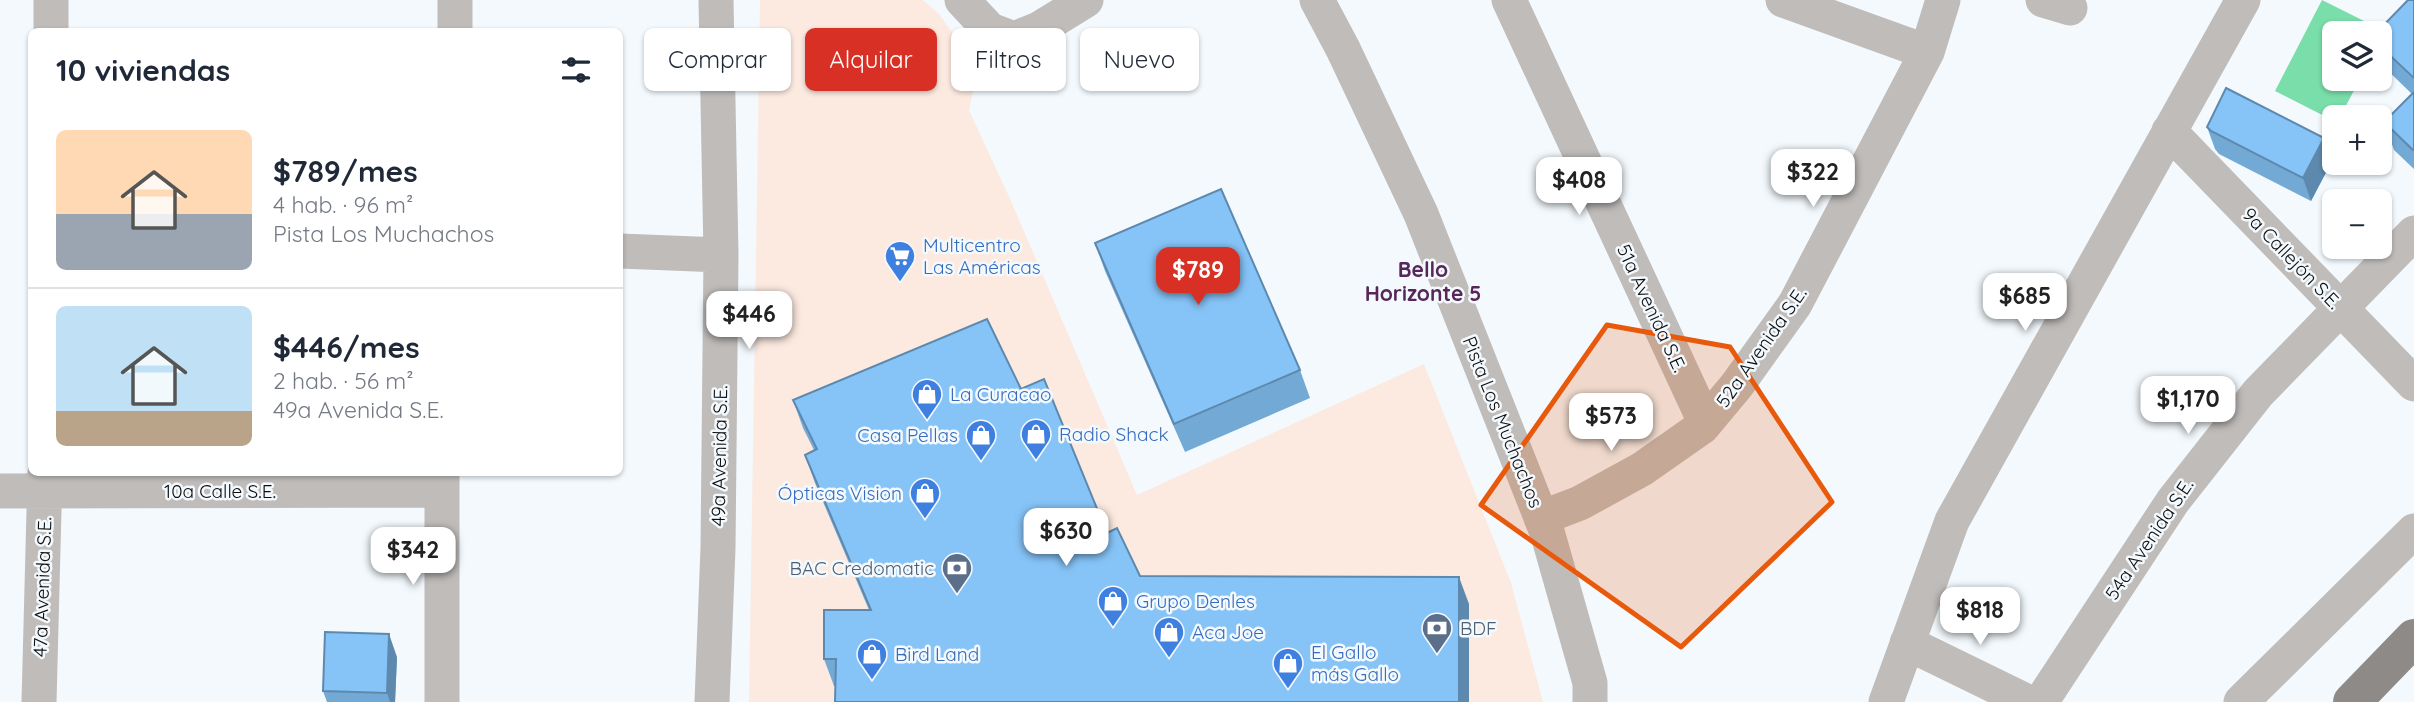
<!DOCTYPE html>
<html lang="es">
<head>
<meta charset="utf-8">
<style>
	:root { --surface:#fff; --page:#f6f6f7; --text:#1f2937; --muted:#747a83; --line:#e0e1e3; --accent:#d93025 }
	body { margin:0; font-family:Quicksand,sans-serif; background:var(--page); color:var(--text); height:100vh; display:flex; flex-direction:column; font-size:26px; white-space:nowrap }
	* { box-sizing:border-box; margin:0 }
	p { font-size:23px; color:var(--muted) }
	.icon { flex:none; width:38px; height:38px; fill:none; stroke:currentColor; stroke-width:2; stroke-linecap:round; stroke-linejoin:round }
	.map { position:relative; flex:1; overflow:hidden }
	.panel { position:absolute; left:28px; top:28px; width:595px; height:448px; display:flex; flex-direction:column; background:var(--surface); border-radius:10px; box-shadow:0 2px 5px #0004 }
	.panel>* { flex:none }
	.hud { position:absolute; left:644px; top:28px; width:665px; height:63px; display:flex; gap:14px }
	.fabs { position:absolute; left:2322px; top:21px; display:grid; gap:14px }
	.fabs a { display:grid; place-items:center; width:70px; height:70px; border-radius:10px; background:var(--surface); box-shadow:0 2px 5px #0004; font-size:35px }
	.price { position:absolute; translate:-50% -60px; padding:0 16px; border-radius:14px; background:#fff; color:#222; font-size:23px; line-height:46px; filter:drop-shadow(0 2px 4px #0008) }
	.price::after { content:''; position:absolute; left:50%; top:42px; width:21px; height:16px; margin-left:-10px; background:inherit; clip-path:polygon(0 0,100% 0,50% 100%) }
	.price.on { background:var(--accent); color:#fff }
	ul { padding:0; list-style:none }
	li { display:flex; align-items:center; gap:21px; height:175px; padding:0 28px }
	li+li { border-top:2px solid var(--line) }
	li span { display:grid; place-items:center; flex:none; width:196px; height:140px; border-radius:10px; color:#555 }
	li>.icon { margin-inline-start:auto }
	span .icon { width:84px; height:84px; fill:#fffc; stroke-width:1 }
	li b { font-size:30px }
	h2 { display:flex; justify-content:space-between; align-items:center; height:84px; padding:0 28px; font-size:30px }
	.tag { padding:0 24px; border-radius:10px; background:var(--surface); box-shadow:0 2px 5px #0004; font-size:24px; line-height:63px }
	.tag.on { background:var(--accent); color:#fff }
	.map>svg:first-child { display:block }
	.commercial { fill:#fceae0 }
	.green { fill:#7adeaa }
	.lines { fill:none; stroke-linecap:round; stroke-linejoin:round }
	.minor { stroke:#bfbcba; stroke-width:35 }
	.major { stroke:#8e8a87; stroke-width:38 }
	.wall { fill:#73a9d5 }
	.shaded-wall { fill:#5e89ae }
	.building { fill:#86c4f8; stroke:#5e89ae; stroke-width:2 }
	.marked { fill:#e8590c; fill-opacity:0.2; stroke:#e8590c; stroke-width:5; stroke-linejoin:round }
	.labels { text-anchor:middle; stroke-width:5; stroke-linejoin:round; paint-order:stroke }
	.shop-label { font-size:19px; fill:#366cbe; stroke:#f3f9fd; text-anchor:start }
	.street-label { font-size:19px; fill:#0c0e10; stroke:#f3f9fd }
	.service-label { font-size:19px; fill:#4e5e75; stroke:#f3f9fd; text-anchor:end }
	.neighbourhood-label { font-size:21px; font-weight:bold; fill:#562759; stroke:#f3f9fd }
</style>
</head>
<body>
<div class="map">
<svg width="2414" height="702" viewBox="0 0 2414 702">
	<rect width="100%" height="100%" fill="#f3f9fd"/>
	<!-- commercial -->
	<path class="commercial" d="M760 0H923L939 14 978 69 969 110 1011 201 1137 495 1424 364 1511 583 1543 702H749Z"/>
	<!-- green -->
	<path class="green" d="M2322 0 2384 31 2380 33H2334V79H2360L2340 117H2334V121L2275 91Z"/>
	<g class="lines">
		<!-- minor -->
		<path class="minor" d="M962 0 990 30 1014 39 1039 29 1086 0
			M1317 0 1343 49 1421 214 1548 535 1590 683V702
			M1509 0 1704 420 1702 427
			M1783 0 1927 52
			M2043 0 2070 8
			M51 32V0
			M455 32V0
			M2169 131 2414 384
			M620 251 721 255
			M442 472V702
			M0 491 441 490
			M1541 518 1580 503 1642 469 1702 427 1737 385 1795 304 1927 52 1943 0
			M1907 643 2028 702
			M39 702 45 472
			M712 702 718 548 721 255 716 0
			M1886 702 1952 521 2243 0
			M2041 702 2173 501 2258 393 2414 233
			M2241 702 2414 531"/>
		<!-- major -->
		<path class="major" d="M2352 702 2414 638"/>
	</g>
	<!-- wall -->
	<path class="wall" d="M2414 0V169L2394 150 2384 122 2412 94 2382 65 2380 60V33Z
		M2207 127 2332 161 2311 201 2219 154 2215 149Z
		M1095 243 1300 370 1310 398 1185 452 1105 271Z
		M1021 389 1107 533 1140 576 1469 604V702L834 686 824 659 869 610 815 483 805 455 814 450 803 428 793 400Z
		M397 657 395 702H327L323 691Z"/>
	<!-- shaded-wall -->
	<path class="shaded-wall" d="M2324 138 2332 161 2311 201 2303 178Z
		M1459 577 1469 604V702H1459Z
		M389 634 397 657 395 702H390L387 693Z"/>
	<!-- building -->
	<path class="building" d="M2408 0H2414V78L2380 46V33H2376Z
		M2226 88 2324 138 2303 178 2211 131 2207 127Z
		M2414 92V149L2413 150 2384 122Z
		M1221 189 1300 370 1174 424 1095 243Z
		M987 319 1021 389 1044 379 1107 533 1117 528 1140 576 1459 577V702H835L836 659H824V610H871L805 455 817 449 793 400Z
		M325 632 389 634 387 693 323 691Z"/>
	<!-- marked area -->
	<path class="marked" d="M1607 325 1730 347 1832 502 1681 647 1481 505Z"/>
	<!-- icons -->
	<defs>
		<g id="supermarket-pin" transform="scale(1.575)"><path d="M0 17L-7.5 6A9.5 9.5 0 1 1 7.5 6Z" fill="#3f7fe0" stroke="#f3f9fd"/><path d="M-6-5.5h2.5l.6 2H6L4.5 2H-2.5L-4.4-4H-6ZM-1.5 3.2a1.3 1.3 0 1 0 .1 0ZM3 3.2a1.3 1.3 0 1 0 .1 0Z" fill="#fff"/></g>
		<g id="shop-pin" transform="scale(1.575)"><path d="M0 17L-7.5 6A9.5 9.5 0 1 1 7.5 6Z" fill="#3f7fe0" stroke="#f3f9fd"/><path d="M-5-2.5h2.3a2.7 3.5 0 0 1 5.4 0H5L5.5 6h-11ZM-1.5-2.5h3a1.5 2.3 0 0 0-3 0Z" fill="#fff"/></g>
		<g id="bank-pin" transform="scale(1.575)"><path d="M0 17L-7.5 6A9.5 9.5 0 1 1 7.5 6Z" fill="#5c6f8a" stroke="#f3f9fd"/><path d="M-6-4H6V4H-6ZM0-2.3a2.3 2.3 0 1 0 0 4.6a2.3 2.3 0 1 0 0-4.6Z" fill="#fff"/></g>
	</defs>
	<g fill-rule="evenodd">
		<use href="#supermarket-pin" x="900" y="256"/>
		<use href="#shop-pin" x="927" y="394"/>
		<use href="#shop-pin" x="1036" y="434"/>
		<use href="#shop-pin" x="981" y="435"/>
		<use href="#shop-pin" x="925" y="493"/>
		<use href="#bank-pin" x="957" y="568"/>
		<use href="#shop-pin" x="1113" y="601"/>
		<use href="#bank-pin" x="1437" y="628"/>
		<use href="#shop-pin" x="1169" y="632"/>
		<use href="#shop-pin" x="872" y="654"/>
		<use href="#shop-pin" x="1288" y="663"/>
	</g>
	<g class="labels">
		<!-- shop labels -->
		<g class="shop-label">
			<text x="923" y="252">Multicentro<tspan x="923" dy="22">Las Américas</tspan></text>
			<text x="950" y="401">La Curacao</text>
			<text x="1059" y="441">Radio Shack</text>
			<text x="958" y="442" text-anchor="end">Casa Pellas</text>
			<text x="902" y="500" text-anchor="end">Ópticas Vision</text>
			<text x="1136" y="608">Grupo Denles</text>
			<text x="1192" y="639">Aca Joe</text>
			<text x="1311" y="659">El Gallo<tspan x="1311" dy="22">más Gallo</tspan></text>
			<text x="895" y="661">Bird Land</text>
		</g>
		<!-- street labels -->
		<g class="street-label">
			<text transform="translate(2292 258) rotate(46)" y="7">9a Callejón S.E.</text>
			<text transform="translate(1652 308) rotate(65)" y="7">51a Avenida S.E.</text>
			<text transform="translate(1761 347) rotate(-55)" y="7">52a Avenida S.E.</text>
			<text transform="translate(1503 422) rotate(68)" y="7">Pista Los Muchachos</text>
			<text transform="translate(719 456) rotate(-89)" y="7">49a Avenida S.E.</text>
			<text x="220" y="498">10a Calle S.E.</text>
			<text transform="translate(2149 539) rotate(-56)" y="7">54a Avenida S.E.</text>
			<text transform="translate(42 587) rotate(-88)" y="7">47a Avenida S.E.</text>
		</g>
		<!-- service labels -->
		<g class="service-label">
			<text x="934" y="575">BAC Credomatic</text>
			<text x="1460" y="635" text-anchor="start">BDF</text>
		</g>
		<!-- neighbourhood labels -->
		<g class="neighbourhood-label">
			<text x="1423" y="277">Bello<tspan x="1423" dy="24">Horizonte 5</tspan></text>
		</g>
	</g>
</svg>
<div class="fabs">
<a><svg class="icon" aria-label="layers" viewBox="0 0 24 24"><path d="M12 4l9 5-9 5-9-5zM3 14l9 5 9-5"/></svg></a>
<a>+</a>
<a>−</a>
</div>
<b class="price" style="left:1813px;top:209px">$322</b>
<b class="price" style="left:1579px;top:217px">$408</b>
<b class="price on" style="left:1198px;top:307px">$789</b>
<b class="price" style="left:2025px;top:333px">$685</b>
<b class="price" style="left:749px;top:351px">$446</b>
<b class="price" style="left:2188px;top:436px">$1,170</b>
<b class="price" style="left:1611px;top:453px">$573</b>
<b class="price" style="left:1066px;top:568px">$630</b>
<b class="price" style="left:413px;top:587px">$342</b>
<b class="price" style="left:1980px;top:647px">$818</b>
<div class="hud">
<a class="tag">Comprar</a>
<a class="tag on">Alquilar</a>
<a class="tag">Filtros</a>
<a class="tag">Nuevo</a>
</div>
<section class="panel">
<h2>10 viviendas<svg class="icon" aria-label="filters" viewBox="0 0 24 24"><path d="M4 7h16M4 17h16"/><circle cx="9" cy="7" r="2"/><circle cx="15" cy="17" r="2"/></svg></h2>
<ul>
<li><span style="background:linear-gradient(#ffd9b3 60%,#9aa5b1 0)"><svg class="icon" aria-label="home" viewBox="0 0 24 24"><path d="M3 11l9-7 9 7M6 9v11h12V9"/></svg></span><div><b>$789/mes</b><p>4 hab. · 96 m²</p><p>Pista Los Muchachos</p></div></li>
<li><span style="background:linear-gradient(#bfe0f5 75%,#b9a48a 0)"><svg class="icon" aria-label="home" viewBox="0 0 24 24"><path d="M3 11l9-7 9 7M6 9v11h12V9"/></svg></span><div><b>$446/mes</b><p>2 hab. · 56 m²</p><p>49a Avenida S.E.</p></div></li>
</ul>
</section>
</div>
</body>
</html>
